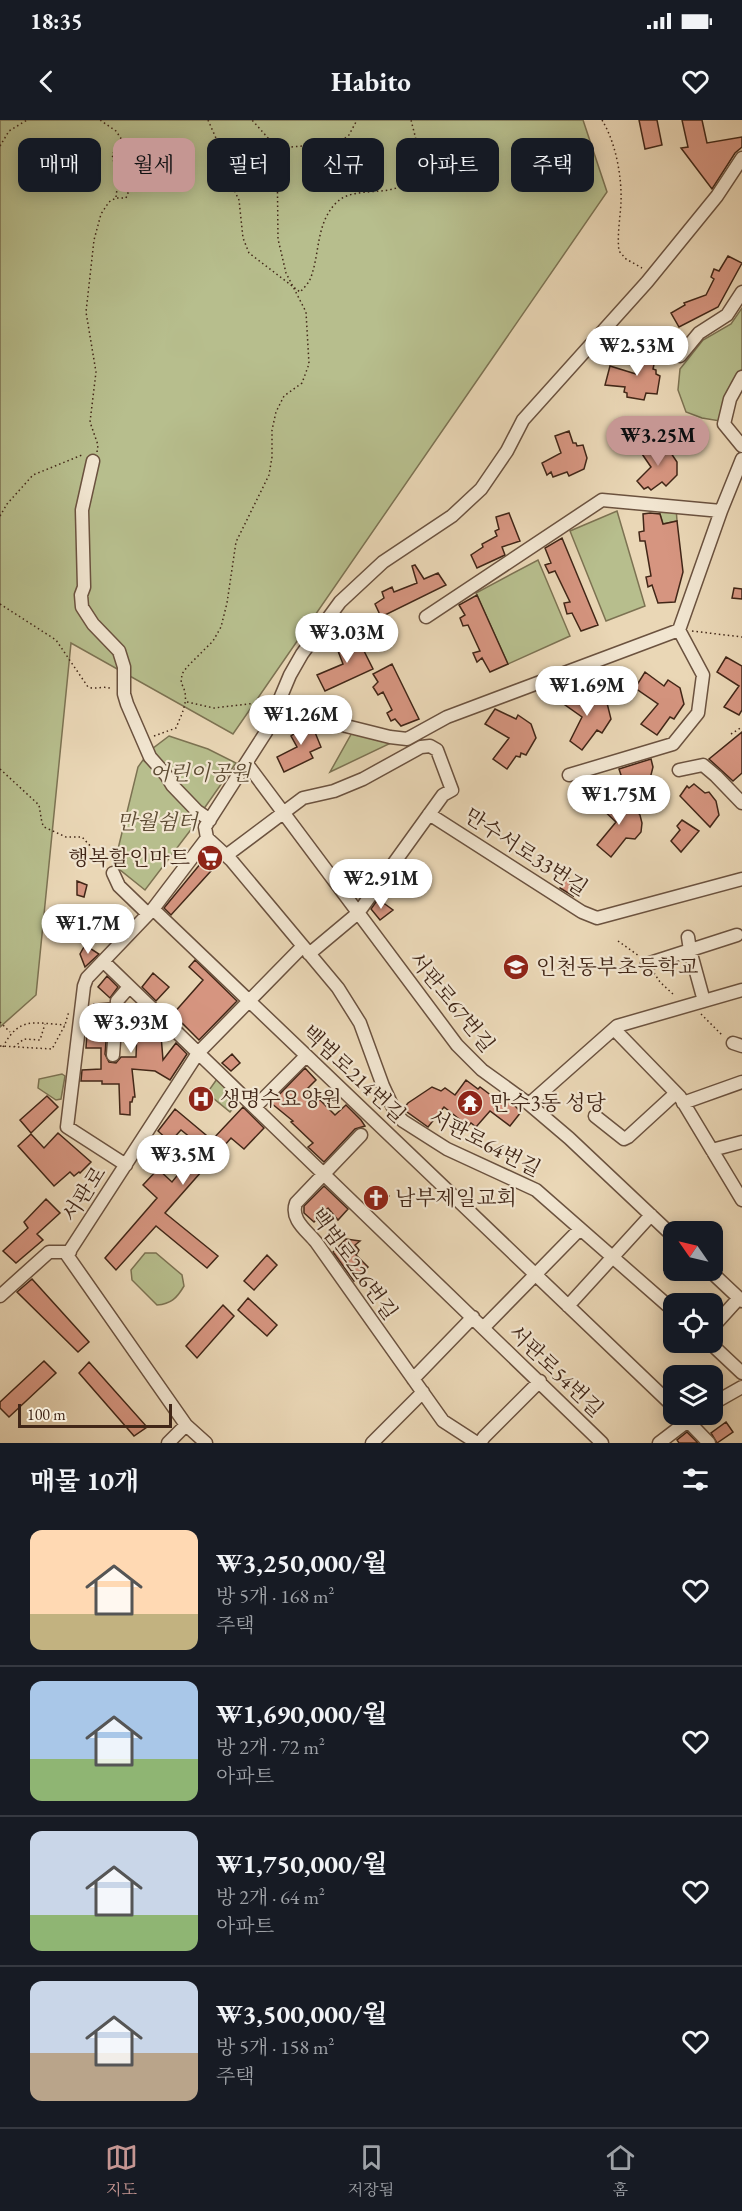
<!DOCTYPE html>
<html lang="ko">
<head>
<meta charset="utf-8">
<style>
	:root { --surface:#171b24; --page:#242831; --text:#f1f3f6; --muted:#9ea1a6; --line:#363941; --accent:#c59692 }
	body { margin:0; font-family:"EB Garamond","Noto Serif KR",serif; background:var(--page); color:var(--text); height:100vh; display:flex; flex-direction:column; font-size:22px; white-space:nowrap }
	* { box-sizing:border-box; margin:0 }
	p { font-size:20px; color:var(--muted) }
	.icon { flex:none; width:33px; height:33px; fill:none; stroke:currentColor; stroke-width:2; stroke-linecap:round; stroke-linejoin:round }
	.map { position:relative; height:1323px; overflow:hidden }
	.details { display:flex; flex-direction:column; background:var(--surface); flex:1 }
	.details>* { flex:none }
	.banner { position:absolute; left:18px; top:18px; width:706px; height:54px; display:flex; gap:12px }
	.needle { width:39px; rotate:304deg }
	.controls { position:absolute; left:663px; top:1101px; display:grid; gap:12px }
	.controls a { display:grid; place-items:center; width:60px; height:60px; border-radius:12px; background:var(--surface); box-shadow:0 3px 15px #0003; font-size:30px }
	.scale { position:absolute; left:18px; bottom:15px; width:154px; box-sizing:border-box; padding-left:6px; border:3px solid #412617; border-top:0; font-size:16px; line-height:21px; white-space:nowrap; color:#412617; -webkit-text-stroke:4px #f1e5d0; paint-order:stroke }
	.price { position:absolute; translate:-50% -51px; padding:0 14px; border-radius:21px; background:#fff; color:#222; font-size:20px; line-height:39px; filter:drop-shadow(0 2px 3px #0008) }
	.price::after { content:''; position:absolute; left:50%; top:36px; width:18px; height:14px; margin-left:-9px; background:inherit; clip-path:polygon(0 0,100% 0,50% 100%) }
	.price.current { background:var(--accent); color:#111 }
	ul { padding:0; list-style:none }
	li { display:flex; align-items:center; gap:18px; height:150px; padding:0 30px }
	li+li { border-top:2px solid var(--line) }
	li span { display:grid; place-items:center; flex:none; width:168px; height:120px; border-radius:12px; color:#555 }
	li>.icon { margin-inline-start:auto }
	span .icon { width:72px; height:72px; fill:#fffc; stroke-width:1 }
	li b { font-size:26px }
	h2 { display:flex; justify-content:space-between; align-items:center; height:72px; padding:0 30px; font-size:26px }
	.chip { padding:0 21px; border-radius:12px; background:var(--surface); box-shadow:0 3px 15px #0003; font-size:21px; line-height:54px }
	.chip.current { background:var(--accent); color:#111 }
	.status { display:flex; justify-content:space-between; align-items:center; height:42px; padding:0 30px; background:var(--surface); direction:ltr }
	.status svg { height:16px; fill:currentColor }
	header { display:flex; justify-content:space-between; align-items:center; height:78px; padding:0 30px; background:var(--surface); font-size:27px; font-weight:700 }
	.tabs { display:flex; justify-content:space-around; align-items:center; height:84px; border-top:2px solid var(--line); background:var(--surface); font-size:16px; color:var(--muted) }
	.tabs a { display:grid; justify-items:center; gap:3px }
	.tabs .current { color:var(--accent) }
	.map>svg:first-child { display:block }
	.green { fill:#b7be8d; stroke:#7c7252; stroke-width:1.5 }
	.building { fill:#d69580; stroke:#412617; stroke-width:1.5 }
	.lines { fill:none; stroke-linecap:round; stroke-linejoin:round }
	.minor-casing { stroke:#6b523f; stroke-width:15 }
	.path { stroke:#412617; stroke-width:1.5; stroke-dasharray:1.5 3; stroke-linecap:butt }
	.minor { stroke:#f1e5d0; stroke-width:12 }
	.labels { text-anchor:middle; stroke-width:4.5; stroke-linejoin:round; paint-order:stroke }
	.park-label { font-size:21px; font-style:italic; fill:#5e4c34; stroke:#f1e5d0 }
	.street-label { font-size:21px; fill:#412617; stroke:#f1e5d0 }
	.poi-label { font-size:21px; fill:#412617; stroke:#f1e5d0; text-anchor:start }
</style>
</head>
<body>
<div class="status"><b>18:35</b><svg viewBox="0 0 49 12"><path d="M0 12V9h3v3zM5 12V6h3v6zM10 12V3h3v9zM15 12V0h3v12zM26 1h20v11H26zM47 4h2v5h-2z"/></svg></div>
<header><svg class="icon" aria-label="back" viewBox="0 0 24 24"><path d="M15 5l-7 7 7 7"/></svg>Habito<svg class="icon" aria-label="heart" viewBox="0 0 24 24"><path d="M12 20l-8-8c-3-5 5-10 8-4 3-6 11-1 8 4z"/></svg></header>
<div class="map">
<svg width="742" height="1323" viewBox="0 0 742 1323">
	<rect width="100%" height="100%" fill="#ead7b6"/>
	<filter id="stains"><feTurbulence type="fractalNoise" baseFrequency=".00333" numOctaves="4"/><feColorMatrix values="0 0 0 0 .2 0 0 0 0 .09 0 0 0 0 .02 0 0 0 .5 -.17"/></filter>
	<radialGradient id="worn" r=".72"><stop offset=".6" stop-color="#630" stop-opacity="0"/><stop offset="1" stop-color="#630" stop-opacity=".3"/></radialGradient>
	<!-- green -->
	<path class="green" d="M0 0H583L607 72 233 614 71 523 36 875 0 907Z
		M742 188V249L728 271 720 301 702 298 686 292 678 270 680 249 703 220 731 204Z
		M676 387 677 401 663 404 659 391Z
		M617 391 645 486 606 501 570 411Z
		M538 440 570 516 508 544 476 473Z
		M353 611 391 623 330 652Z
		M169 616 208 629 236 643 203 690 177 664 152 629Z
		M143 640 157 651 199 699 145 770 119 749 117 733 138 647Z
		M62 954 65 956 61 979 56 980 38 968 39 959Z
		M217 959 239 981 230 992 207 973Z
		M145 1133H156L182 1155 184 1166C177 1178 171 1184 157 1185L132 1160 131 1150Z"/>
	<!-- building -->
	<path class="building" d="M639 0H657L662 25 645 29Z
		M682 0H702L707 23 742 17V27L735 33 712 69 681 28 688 27Z
		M728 136 742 143 718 187 679 207 671 193 685 185 684 183 706 175 714 159 711 157 714 149 719 151Z
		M642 228 657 231 653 249 656 250V254L660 256 657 274 646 273 644 280 627 277V273L624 272 625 267 605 265 610 246 636 254Z
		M569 311 573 323H576L577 326 583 325 587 338 584 349 569 356 567 352 553 357 551 352 547 355 542 343 561 333 555 316Z
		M649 323 651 325 655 323 664 334 669 330 677 342V355L666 366 662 362 651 370 648 367 644 369 637 361 651 347 640 331Z
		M509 393 520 421 502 427 505 435 477 448 471 435 483 427 482 424 497 416 495 411 499 409 496 397Z
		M650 393 660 394 663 404 677 401 683 452 675 482 658 483 652 465 648 467 646 457 651 456 645 421H640L639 412 644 411 643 394Z
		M562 418 598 505 581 511 572 493 567 494 564 483 570 482 555 451 549 453 545 445 551 443 545 428Z
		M415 445 424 459 438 453 446 465 381 497 375 484 384 478 382 472 392 467 394 472 417 463 412 446Z
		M734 468 742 469V479L732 478Z
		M477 475 508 544 490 552 482 538 477 542 473 533 480 531 468 505 463 506 460 498 465 495 459 485Z
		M354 511 373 549 325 571 317 555 343 544 338 531 345 528 340 519Z
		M726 537 742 546V590L739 595 724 587 739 566 717 552Z
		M392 544 419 599 401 606 395 599 391 601 387 593 392 590 383 572 378 575 373 567 378 562 373 554Z
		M645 552 664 566 668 560 680 568 684 584 674 599 670 597 657 615 641 604 658 584 635 568Z
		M572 569 591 582 596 576 607 583 611 599 602 613 597 610 582 630 570 621 582 597 561 582Z
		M495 589 516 599 518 595 531 604 536 618 526 635 521 633 520 637 516 636 507 649 493 639 509 618 485 604Z
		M304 598 310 600 321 627 310 632 313 638 284 652 277 637 297 627 291 616 298 611 295 603Z
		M742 612V653L733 661 709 639Z
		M651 639 653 647 651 655 645 662 635 664 627 662 621 655 619 649Z
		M694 664 705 673 709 672 716 681 719 695 710 707 680 676 687 666 689 668Z
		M610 675 626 689 636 690 640 695 642 703 641 712 635 719 626 718 611 737 597 725 616 702 599 686Z
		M682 700 699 711 681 732 671 721 680 710 677 706Z
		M210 732 220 741 171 795 164 788Z
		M568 756 573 776 560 768Z
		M77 761 87 765 84 777 77 775Z
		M378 779 393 790 380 800 371 789Z
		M85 825 99 834 85 847 80 834Z
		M195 840 237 881 199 920 173 894 203 860 189 847Z
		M153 853 169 867 156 881 142 867Z
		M107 856 118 867 110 878 98 867Z
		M109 883 105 934 109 942 116 943 121 937H136L137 911 123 909 124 895 136 897V890H141L164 911 161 915 163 940 176 923 187 934 170 960 155 951 132 949 135 977H133L132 982H130V995L120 994 119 964H102V961H81L82 950 101 949V928H86L87 912H94V884Z
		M232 934 240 943 231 951 222 943Z
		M305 948 316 960 308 968 335 995 346 985 361 1000 365 1006 355 1009 324 1042 308 1027 313 1023 291 1002 293 1001 271 983Z
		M466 960 478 969 480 967 500 982 504 976 515 984V986L521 992 510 1006 490 991 476 1007 471 1003 468 1006 444 987 428 1007 403 989 408 983 432 967 441 971 445 968 455 975Z
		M47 976 58 987 31 1013 20 1000Z
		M243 987 264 1008 244 1029 231 1018 165 1093 218 1136 207 1148 156 1106 116 1150 105 1138 157 1078 143 1065 158 1049 172 1062 201 1026 181 1010 170 1022 158 1011 175 989 212 1020Z
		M58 1013 91 1042 80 1053 79 1052 74 1056 70 1052 54 1066 18 1026 31 1014 44 1028Z
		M324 1066 348 1089 338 1100 328 1088 314 1102 304 1093V1086Z
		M378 1067 389 1076 375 1088 364 1080Z
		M46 1079 60 1093 37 1114 43 1120 16 1143 3 1131 28 1108 24 1102Z
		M346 1119 360 1121 355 1125 359 1130 356 1135 368 1147 354 1161 333 1132Z
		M267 1135 277 1145 254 1170 244 1161Z
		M32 1159 89 1222 78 1232 17 1172Z
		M248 1178 277 1205 267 1216 238 1190Z
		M223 1185 234 1196 197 1238 186 1226Z
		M44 1241 56 1253 9 1297 0 1288V1282Z
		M89 1242 147 1307 134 1316 79 1253Z
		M726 1302 733 1312 717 1323 711 1313Z
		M687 1312 698 1323H679L677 1320Z"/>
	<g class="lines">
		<!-- minor casing -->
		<g class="minor-casing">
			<path id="minor" d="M680 236 699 213 727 195 742 172
				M742 257 730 279 724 304 742 326
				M93 341 82 390 84 467 81 475 82 487 93 504 119 531 124 547V574L127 584 150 637 166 655 172 665 197 691 210 700
				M426 497 602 380 721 391
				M280 579 346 606 390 617 407 619 447 597 679 510 721 391 742 339
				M247 644 457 925 482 950 529 984 569 1018 674 1117
				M679 650 703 645 716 656 742 683
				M569 655 673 624 698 593 703 555 679 510
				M429 694 582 792 597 798 742 759
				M207 718 231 740 338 868 360 903 383 966 396 994 403 1001 447 1029 536 1070 674 1191
				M227 735 303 678 334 671 363 659 421 627 430 626 437 630 452 670 443 675 358 793 309 834
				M113 753 119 766 148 794
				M153 789 674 1287
				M688 817 690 830 704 881
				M103 841 602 1323
				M647 844 737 815
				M614 909 680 977 742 1080
				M733 923 742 926
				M113 935 117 881 129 867
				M683 983 742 962
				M529 984 617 906 742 870
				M255 987 306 936
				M595 996 624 1019 628 1017 676 973
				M361 1015 296 1083C290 1099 306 1110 316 1122L443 1301 477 1323
				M712 1030 742 1022
				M126 1045 67 1007 84 866 87 858 153 789 207 718 205 707 266 612 290 555 302 534 340 482 383 442 452 396 481 369 507 331 523 300 647 162 717 76 742 38
				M709 1150 742 1181
				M0 1176 49 1132H70
				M568 1186 651 1095
				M484 1207 580 1109
				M712 1208 739 1178
				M709 1222 742 1253
				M413 1259 473 1197
				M712 1284 742 1267
				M681 1294 709 1323
				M168 1323 186 1305
				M206 1323 186 1305 67 1135 198 933 303 826
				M372 1323 423 1272
				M480 1323 484 1317 540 1261
				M659 1323 697 1294"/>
		</g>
		<!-- path -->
		<path class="path" d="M208 0 219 25 221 43 239 80 243 118 249 133 300 172C304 168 309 163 311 157 320 132 316 105 335 84 351 66 382 76 401 66 410 61 416 51 422 43L411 0
			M602 0C616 23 622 57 621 83 620 99 617 116 619 131L626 139 642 148
			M0 26 9 11 27 0
			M278 28 303 26 345 18 349 15 357 0
			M116 77 118 61 112 34 122 25
			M97 332 98 325 90 302 96 252 86 192 94 120 101 94 109 82 116 78H126L134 58 124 23 116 11 100 0
			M0 396 7 384 33 355 82 335
			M0 484 56 520 88 567C96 570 104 565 112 569
			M692 511 742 517
			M187 582 214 588 265 582
			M731 614 742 607
			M154 616 176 608C182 593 191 578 181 563L182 554 187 547 213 521 221 507 227 483 236 422 269 355 272 337V310L276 292 284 276 302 263 309 244 306 192 286 153 278 119 277 28 252 0
			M0 649 39 685 42 703 44 707 66 717H82L106 743
			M618 821 639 836
			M654 853 660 862 675 876
			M701 894 723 916
			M0 902 10 912
			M0 926 52 929 65 905 69 891
			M3 927C19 896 34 903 65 905
			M14 927 24 919 40 920 45 904"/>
		<!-- minor -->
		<use href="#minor" class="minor"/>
	</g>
	<!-- icons -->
	<defs>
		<g id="supermarket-disc" transform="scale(1.35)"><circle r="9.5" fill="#8f2418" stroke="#f1e5d0"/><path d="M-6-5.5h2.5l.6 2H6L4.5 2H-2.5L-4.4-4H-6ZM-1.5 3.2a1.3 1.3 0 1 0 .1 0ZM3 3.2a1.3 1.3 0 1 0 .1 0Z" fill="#fff"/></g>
		<g id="school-disc" transform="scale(1.35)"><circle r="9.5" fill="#8f2418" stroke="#f1e5d0"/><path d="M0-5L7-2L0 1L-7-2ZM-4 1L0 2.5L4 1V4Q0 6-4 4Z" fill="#fff"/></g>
		<g id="hospital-disc" transform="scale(1.35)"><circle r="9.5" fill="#8f2418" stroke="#f1e5d0"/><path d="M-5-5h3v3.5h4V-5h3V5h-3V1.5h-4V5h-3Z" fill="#fff"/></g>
		<g id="temple-disc" transform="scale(1.35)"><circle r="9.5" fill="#8f2418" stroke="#f1e5d0"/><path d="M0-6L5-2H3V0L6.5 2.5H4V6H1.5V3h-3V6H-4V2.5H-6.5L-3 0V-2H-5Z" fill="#fff"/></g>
		<g id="church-disc" transform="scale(1.35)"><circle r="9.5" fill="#8f2418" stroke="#f1e5d0"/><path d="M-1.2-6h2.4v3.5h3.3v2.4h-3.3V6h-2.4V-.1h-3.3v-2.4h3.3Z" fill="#fff"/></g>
	</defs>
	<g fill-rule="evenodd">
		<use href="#supermarket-disc" x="210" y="738"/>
		<use href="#school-disc" x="516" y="847"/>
		<use href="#hospital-disc" x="201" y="979"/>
		<use href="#temple-disc" x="470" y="983"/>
		<use href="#church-disc" x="376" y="1078"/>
	</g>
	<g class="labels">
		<!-- park labels -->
		<g class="park-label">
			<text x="200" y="660">어린이공원</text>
			<text x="157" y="709">만월쉼터</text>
		</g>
		<!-- street labels -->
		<g class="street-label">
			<text transform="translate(526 732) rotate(33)" y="7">만수서로33번길</text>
			<text transform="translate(452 882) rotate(51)" y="7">서판로67번길</text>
			<text transform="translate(354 954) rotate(43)" y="7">백범로214번길</text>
			<text transform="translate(485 1023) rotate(27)" y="7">서판로64번길</text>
			<text transform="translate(84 1074) rotate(-57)" y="7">서판로</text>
			<text transform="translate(354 1144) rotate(54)" y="7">백범로226번길</text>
			<text transform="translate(556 1251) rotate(44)" y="7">서판로54번길</text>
		</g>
		<!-- poi labels -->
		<g class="poi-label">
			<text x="190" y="745" text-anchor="end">행복할인마트</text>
			<text x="536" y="854">인천동부초등학교</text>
			<text x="220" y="986">생명수요양원</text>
			<text x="490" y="990">만수3동 성당</text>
			<text x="395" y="1085">남부제일교회</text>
		</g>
	</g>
	<rect width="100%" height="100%" filter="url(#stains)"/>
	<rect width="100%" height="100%" fill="url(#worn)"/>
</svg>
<div class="controls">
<a><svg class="needle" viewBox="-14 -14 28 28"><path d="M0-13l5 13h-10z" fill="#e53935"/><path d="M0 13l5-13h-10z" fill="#9ea1a6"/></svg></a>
<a><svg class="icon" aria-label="locate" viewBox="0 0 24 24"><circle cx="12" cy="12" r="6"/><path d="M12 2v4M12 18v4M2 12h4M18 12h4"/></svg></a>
<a><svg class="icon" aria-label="layers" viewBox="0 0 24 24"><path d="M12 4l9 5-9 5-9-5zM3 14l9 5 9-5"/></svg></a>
</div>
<div class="scale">100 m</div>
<b class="price" style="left:637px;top:257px">₩2.53M</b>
<b class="price current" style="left:658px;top:347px">₩3.25M</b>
<b class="price" style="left:347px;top:544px">₩3.03M</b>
<b class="price" style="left:587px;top:597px">₩1.69M</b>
<b class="price" style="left:301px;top:626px">₩1.26M</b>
<b class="price" style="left:619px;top:706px">₩1.75M</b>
<b class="price" style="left:381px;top:790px">₩2.91M</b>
<b class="price" style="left:88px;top:835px">₩1.7M</b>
<b class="price" style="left:131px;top:934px">₩3.93M</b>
<b class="price" style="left:183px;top:1066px">₩3.5M</b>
<div class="banner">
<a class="chip">매매</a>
<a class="chip current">월세</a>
<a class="chip">필터</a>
<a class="chip">신규</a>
<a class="chip">아파트</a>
<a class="chip">주택</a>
</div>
</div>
<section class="details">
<h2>매물 10개<svg class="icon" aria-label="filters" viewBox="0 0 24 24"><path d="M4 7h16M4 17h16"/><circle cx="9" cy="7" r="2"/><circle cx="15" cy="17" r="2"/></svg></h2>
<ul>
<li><span style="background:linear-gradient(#ffd9b3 70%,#c2b280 0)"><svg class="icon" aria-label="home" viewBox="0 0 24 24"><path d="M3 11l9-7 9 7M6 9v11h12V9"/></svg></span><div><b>₩3,250,000/월</b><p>방 5개 · 168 m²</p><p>주택</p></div><svg class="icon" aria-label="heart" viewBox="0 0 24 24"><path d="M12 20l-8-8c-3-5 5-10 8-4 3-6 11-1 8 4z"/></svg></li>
<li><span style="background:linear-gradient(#a9c7e8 65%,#8fb573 0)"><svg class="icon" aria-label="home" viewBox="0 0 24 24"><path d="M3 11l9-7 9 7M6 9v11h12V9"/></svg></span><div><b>₩1,690,000/월</b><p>방 2개 · 72 m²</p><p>아파트</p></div><svg class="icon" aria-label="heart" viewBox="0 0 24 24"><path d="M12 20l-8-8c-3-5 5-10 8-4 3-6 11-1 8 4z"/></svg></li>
<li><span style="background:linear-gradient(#c9d6e8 70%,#8fb573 0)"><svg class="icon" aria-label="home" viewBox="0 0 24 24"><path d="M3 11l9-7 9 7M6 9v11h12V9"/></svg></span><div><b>₩1,750,000/월</b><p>방 2개 · 64 m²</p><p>아파트</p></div><svg class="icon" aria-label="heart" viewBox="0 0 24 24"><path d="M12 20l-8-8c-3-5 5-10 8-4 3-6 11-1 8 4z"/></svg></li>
<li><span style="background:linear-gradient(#c9d6e8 60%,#b9a48a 0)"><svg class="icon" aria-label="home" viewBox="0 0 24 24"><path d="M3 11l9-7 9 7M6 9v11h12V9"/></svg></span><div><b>₩3,500,000/월</b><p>방 5개 · 158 m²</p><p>주택</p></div><svg class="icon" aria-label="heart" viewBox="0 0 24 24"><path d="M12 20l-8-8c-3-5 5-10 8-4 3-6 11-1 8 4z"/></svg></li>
</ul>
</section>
<nav class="tabs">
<a class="current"><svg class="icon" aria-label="map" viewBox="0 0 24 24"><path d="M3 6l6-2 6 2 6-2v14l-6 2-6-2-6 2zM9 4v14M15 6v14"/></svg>지도</a>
<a><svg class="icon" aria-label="saved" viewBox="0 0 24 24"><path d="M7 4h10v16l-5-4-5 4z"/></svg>저장됨</a>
<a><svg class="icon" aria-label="home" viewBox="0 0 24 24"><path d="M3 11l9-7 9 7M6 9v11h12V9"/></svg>홈</a>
</nav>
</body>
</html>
